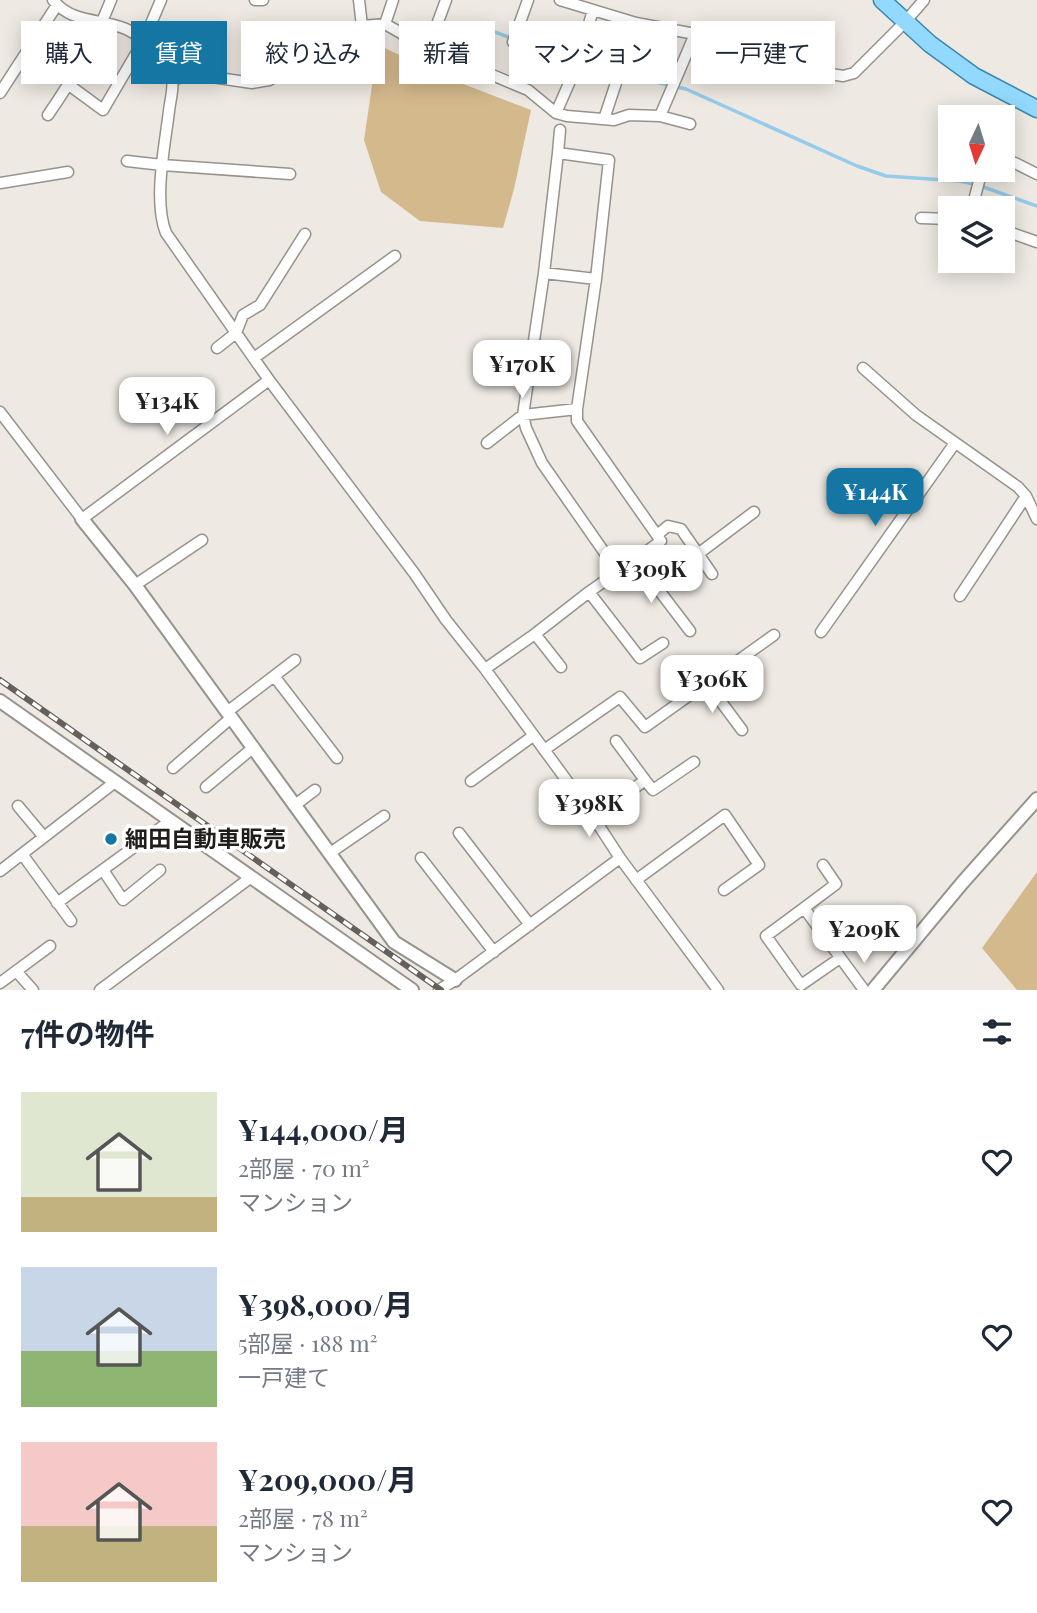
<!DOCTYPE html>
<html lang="ja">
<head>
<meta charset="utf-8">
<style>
	:root { --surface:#fff; --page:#f2f2f3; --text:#1f2937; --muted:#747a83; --accent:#1676a3 }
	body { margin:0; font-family:"Playfair Display","Noto Sans JP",serif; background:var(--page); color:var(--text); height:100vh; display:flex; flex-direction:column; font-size:26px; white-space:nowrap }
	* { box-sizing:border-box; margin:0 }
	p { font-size:23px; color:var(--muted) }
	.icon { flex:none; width:38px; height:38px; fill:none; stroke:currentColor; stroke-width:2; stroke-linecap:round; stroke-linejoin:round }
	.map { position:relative; height:990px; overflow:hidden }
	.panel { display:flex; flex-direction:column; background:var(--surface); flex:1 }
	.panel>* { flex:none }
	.hud { position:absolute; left:21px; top:21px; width:996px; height:63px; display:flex; gap:14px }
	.needle { width:46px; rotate:184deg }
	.fabs { position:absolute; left:938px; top:105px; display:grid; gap:14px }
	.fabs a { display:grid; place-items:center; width:77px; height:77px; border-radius:0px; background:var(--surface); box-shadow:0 4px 18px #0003; font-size:35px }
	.price { position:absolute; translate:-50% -60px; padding:0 16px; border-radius:14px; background:#fff; color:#222; font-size:23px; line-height:46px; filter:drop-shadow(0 2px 4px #0008) }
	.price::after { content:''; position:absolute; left:50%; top:42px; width:21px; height:16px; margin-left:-10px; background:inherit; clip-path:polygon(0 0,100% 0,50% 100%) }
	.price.active { background:var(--accent); color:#fff }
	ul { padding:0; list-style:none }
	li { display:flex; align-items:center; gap:21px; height:175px; padding:0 21px }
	li span { display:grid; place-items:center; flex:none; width:196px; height:140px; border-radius:0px; color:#555 }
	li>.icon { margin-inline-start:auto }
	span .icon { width:84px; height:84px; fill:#fffc; stroke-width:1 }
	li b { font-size:30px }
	h2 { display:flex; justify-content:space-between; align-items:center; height:84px; padding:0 21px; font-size:30px }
	.tag { padding:0 24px; border-radius:0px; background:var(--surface); box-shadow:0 4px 18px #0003; font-size:24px; line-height:63px }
	.tag.active { background:var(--accent); color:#fff }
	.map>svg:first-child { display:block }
	.green { fill:#d4b98d }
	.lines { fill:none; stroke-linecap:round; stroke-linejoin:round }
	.stream { stroke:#95cbeb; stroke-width:3.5 }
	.minor-casing { stroke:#97938c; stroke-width:13 }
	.tertiary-casing { stroke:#97938c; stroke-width:16 }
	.primary-casing { stroke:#3b87ad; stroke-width:19 }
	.minor { stroke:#fff; stroke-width:10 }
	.tertiary { stroke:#fff; stroke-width:12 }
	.primary { stroke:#92d9fd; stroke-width:16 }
	.rail-casing { stroke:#64615d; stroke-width:6 }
	.rail { stroke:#fff; stroke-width:3.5; stroke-dasharray:10; stroke-linecap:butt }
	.poi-dot { fill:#1676a3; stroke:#fff; stroke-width:2.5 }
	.labels { text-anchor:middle; stroke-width:7; stroke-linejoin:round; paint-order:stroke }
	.poi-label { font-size:23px; font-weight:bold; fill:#201e1b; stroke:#fff; text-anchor:start }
</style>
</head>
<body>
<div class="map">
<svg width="1037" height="990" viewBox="0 0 1037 990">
	<rect width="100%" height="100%" fill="#eee9e2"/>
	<!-- green -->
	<path class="green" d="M378 45 458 82 531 110 514 189 503 228 420 221 381 192 364 140Z
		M1037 872V990H1017L982 948Z"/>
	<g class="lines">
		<!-- stream -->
		<path class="stream" d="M481 27 590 67 686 89 857 166 886 176 959 181 975 184 1037 206"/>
		<!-- minor casing -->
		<g class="minor-casing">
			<path id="minor" d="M53 0C72 24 101 18 126 29 139 35 156 47 163 59 166 64 170 73 172 79 174 88 170 101 169 111 165 145 153 201 166 233L269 380 414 573 446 620 485 669 592 815 620 858 718 990
				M255 0H263
				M359 0 362 26
				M560 0 636 23 695 34 732 37 771 50 831 74 843 76 854 73 905 22 924 0
				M385 24 393 0
				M513 42 528 0
				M428 49 446 0
				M172 80 192 74 252 83 269 80 318 53 362 26 385 24 401 33 409 40 528 90 556 113 567 116 614 120 629 115 660 116 690 124
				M69 85 103 110 144 40 161 0
				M0 93 57 5
				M556 113 577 65 593 10
				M48 115C73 79 95 41 111 0
				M660 116 695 34
				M604 119 636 23
				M558 153 544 273 523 415 526 428 542 463 618 572
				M127 161 162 165 290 174
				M1003 162 1015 163 1037 174
				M0 183 68 172
				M972 208 982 170
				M921 218 950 219
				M1003 230 1037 242
				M544 273 596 279
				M217 348 236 333 243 315 260 305 305 234
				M254 358 395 256
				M863 368 916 415 1018 487 1026 496 1037 519
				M0 412 82 519 269 380
				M487 443 523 415 577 409
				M657 535 668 526 681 529 712 574
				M698 554 754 512
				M636 560 690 631
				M135 585 202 540
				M589 592 640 658 663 643
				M960 596 1026 496
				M821 632 955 443
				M535 634 561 667
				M485 669 535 634 589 592 661 541 577 421V409L596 279 609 160 558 153 560 130
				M274 676 337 758
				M707 683 742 730
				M227 712 295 660
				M544 750 620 697 645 727 774 635
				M173 768 231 718
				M645 780 653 790 694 762
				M471 781 533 736
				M206 787 254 747
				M295 805 315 790
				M18 806 44 837
				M594 819 645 780 616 741
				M459 833 530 925
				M330 853 384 816
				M22 854 71 921
				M421 858 494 952
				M103 870 123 900 160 870
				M0 871 115 782
				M636 880 725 815 759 865 724 890
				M57 903 170 821
				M804 908 836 884 823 865
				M840 958 801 985 766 936 804 908 864 990
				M16 971 33 990
				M0 983 50 946
				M100 990 250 878
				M439 990 455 980 620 858"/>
		</g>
		<!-- tertiary casing -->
		<g class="tertiary-casing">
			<path id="tertiary" d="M82 519 135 585 394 942 455 980
				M0 701 412 990
				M873 990 963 882 1037 799"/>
		</g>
		<!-- primary casing -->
		<g class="primary-casing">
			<path id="primary" d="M882 0 930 44 974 76 1037 109"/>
		</g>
		<!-- minor -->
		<use href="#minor" class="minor"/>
		<!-- tertiary -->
		<use href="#tertiary" class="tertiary"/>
		<!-- primary -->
		<use href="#primary" class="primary"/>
		<!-- rail casing -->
		<g class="rail-casing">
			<path id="rail" d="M0 680 441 990"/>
		</g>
		<!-- rail -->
		<use href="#rail" class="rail"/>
	</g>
	<!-- markers -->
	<circle class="poi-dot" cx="111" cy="839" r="7"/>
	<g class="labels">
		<!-- poi labels -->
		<g class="poi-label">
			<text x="125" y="847">細田自動車販売</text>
		</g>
	</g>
</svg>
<div class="fabs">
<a><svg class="needle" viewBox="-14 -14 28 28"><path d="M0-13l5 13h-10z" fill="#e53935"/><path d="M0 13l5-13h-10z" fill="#747a83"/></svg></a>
<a><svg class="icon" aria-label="layers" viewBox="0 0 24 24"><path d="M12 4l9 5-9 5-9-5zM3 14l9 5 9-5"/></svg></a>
</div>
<b class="price" style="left:522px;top:400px">¥170K</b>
<b class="price" style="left:167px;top:437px">¥134K</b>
<b class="price active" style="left:875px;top:528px">¥144K</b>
<b class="price" style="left:651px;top:605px">¥309K</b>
<b class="price" style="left:712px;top:715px">¥306K</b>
<b class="price" style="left:589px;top:839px">¥398K</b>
<b class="price" style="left:864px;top:965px">¥209K</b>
<div class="hud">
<a class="tag">購入</a>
<a class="tag active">賃貸</a>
<a class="tag">絞り込み</a>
<a class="tag">新着</a>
<a class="tag">マンション</a>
<a class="tag">一戸建て</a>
</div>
</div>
<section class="panel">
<h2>7件の物件<svg class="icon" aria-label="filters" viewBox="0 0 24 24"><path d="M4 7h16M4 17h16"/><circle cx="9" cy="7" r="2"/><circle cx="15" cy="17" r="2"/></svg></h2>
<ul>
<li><span style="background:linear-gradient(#dfe7d0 75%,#c2b280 0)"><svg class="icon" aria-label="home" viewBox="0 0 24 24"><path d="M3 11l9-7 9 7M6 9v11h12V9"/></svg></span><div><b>¥144,000/月</b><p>2部屋 · 70 m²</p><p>マンション</p></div><svg class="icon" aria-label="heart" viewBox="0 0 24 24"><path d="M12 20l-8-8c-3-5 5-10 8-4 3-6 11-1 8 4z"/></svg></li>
<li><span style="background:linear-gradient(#c9d6e8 60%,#8fb573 0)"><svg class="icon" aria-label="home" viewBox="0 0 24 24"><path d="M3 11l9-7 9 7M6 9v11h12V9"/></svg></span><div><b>¥398,000/月</b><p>5部屋 · 188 m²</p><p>一戸建て</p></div><svg class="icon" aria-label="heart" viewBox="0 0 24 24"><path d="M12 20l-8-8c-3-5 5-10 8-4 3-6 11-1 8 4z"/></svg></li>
<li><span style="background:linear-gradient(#f6c9c9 60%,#c2b280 0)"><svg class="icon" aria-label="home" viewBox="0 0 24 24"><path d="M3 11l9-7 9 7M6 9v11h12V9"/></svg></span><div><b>¥209,000/月</b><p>2部屋 · 78 m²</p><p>マンション</p></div><svg class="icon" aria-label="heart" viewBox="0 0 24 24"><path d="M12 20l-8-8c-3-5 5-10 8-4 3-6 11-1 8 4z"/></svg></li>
</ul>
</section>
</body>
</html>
